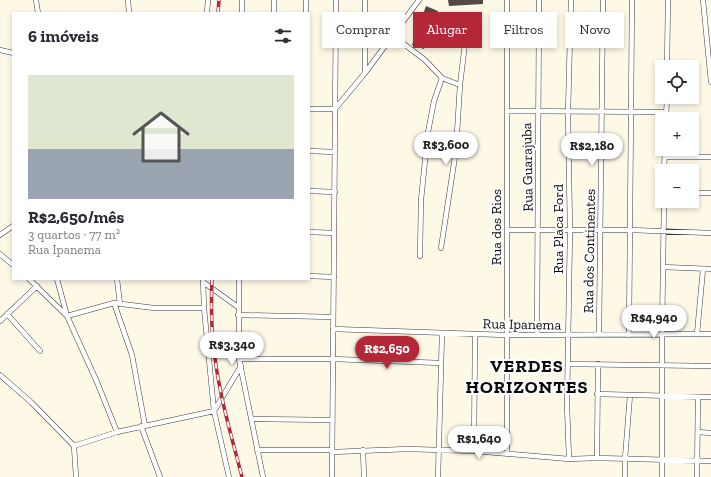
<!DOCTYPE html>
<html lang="pt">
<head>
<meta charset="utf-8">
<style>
	:root { --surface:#fff; --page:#f7f7f7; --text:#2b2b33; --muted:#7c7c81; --accent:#b42739 }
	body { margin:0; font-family:"Zilla Slab",serif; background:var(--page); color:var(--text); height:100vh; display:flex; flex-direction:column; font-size:15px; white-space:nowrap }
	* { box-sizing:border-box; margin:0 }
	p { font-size:13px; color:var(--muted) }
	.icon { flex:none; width:22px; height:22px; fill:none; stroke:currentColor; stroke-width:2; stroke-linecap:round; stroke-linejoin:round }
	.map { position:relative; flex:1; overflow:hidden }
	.side { position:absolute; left:12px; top:12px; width:298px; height:268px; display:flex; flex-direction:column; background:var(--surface); border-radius:0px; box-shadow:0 2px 6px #0003 }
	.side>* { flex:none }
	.top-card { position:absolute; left:322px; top:12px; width:329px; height:36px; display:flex; gap:8px }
	.buttons { position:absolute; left:655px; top:60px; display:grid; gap:8px }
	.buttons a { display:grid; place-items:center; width:44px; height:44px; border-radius:0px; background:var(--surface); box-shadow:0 2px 6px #0003; font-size:20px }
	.price { position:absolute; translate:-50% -34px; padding:0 9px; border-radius:14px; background:#fff; color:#222; font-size:13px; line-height:26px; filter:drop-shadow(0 1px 2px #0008) }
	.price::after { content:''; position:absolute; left:50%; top:24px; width:12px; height:9px; margin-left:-6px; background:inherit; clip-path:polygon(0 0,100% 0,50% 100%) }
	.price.active { background:var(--accent); color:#fff }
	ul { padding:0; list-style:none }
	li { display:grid; align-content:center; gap:8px; height:212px; padding:0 16px }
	li span { display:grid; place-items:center; height:124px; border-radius:0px; color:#555 }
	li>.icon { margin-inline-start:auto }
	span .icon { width:72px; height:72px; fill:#fffc; stroke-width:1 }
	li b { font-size:17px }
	h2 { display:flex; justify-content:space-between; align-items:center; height:48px; padding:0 16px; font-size:17px }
	.tag { padding:0 14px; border-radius:0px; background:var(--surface); box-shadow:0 2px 6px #0003; font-size:14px; line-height:36px }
	.tag.active { background:var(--accent); color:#fff }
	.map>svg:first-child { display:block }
	.building { fill:#524a46 }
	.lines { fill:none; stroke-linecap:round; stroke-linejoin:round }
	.street-casing { stroke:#3c3c3c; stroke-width:5.5 }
	.street { stroke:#fff; stroke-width:4.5 }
	.rail-casing { stroke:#b42739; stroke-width:3.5 }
	.rail { stroke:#fff; stroke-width:2; stroke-dasharray:6; stroke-linecap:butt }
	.labels { text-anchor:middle; stroke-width:4; stroke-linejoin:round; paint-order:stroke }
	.street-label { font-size:14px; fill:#090909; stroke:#fff }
	.district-label { font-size:18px; font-weight:bold; letter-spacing:1px; fill:#090909; stroke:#fff }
</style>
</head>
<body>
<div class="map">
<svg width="711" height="477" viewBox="0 0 711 477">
	<rect width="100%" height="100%" fill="#fef8e7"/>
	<!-- building -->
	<path class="building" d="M448 0H483V4L449 6Z
		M426 6 438 11 424 49 412 45Z"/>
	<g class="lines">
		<!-- street casing -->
		<g class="street-casing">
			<path id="street" d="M36 0 38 13
				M128 0 129 13
				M703 0 711 82
				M207 13 208 0
				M242 13V0
				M274 13V0
				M306 13V0
				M392 35 425 60 442 78 460 85
				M0 50 13 53
				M667 67 668 0
				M365 72V0
				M309 109H335L365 73 419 0
				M508 111 666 112
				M666 119 667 97
				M309 151 335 152
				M665 157H711
				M664 171 665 149
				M309 191 335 192
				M692 193H711
				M508 230H631L711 233
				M309 232 334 233
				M0 235 13 226
				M441 248 456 150 460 85 466 35
				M0 254 13 265
				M420 256 421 200 428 132 434 101 442 78
				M663 267 711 269
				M309 276 334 277
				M29 279 67 316 97 382 117 432
				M57 279 66 312
				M117 279 120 304
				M203 279 204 308 214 411 229 477
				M239 279V359L263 477
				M203 282 238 307
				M114 303 132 355 145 426
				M7 314 40 351
				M238 315 333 317
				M67 316 114 303 154 308H204
				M0 321 37 286
				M333 329 506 335 711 334
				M697 334 703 269
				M537 335 539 0
				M599 335 603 0
				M629 335 632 0
				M239 359H333L441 363
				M568 364 711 366
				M0 375 31 402 74 446 76 477
				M597 394 711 397
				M251 419 332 420
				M141 426 160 477
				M698 432 711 433
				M74 446 117 432 214 411 241 366
				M257 450H332
				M363 450 364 477
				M474 451 475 334
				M333 452 408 449 474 451 569 459 597 458 711 461
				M507 454V0
				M597 458 598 364
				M569 459 567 405 570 231 568 112 571 0
				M332 477 336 0
				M438 477 442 333
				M625 477V459L630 395
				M662 477V334L664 201
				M697 477 698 397"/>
		</g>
		<!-- street -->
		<use href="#street" class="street"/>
		<!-- rail casing -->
		<g class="rail-casing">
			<path id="rail" d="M218 13 219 0
				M212 279C211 305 211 332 215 358 220 398 232 438 242 477"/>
		</g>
		<!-- rail -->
		<use href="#rail" class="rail"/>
	</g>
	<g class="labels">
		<!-- street labels -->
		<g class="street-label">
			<text transform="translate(527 167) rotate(-91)" y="5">Rua Guarajuba</text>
			<text transform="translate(496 227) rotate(-90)" y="5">Rua dos Rios</text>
			<text transform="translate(558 229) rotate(-90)" y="5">Rua Placa Ford</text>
			<text transform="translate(589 251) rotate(-89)" y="5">Rua dos Continentes</text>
			<text transform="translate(522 324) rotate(1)" y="5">Rua Ipanema</text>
		</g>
		<!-- district labels -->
		<g class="district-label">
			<text x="527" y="372">VERDES<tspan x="527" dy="21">HORIZONTES</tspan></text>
		</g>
	</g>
</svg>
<div class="buttons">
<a><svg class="icon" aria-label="locate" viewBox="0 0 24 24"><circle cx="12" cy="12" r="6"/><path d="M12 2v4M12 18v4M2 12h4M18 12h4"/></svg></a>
<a>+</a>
<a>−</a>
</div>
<b class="price" style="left:446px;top:166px">R$3,600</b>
<b class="price" style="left:592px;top:167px">R$2,180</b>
<b class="price" style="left:654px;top:339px">R$4,940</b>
<b class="price" style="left:232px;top:366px">R$3,340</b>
<b class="price active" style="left:387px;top:370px">R$2,650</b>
<b class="price" style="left:479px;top:460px">R$1,640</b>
<div class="top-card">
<a class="tag">Comprar</a>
<a class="tag active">Alugar</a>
<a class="tag">Filtros</a>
<a class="tag">Novo</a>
</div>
<section class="side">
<h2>6 imóveis<svg class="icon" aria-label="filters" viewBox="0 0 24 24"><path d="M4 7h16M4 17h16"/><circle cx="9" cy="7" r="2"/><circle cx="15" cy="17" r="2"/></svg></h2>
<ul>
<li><span style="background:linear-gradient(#dfe7d0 60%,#9aa5b1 0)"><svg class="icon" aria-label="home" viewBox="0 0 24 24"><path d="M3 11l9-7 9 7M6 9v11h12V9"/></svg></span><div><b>R$2,650/mês</b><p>3 quartos · 77 m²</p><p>Rua Ipanema</p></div></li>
</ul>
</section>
</div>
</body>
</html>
